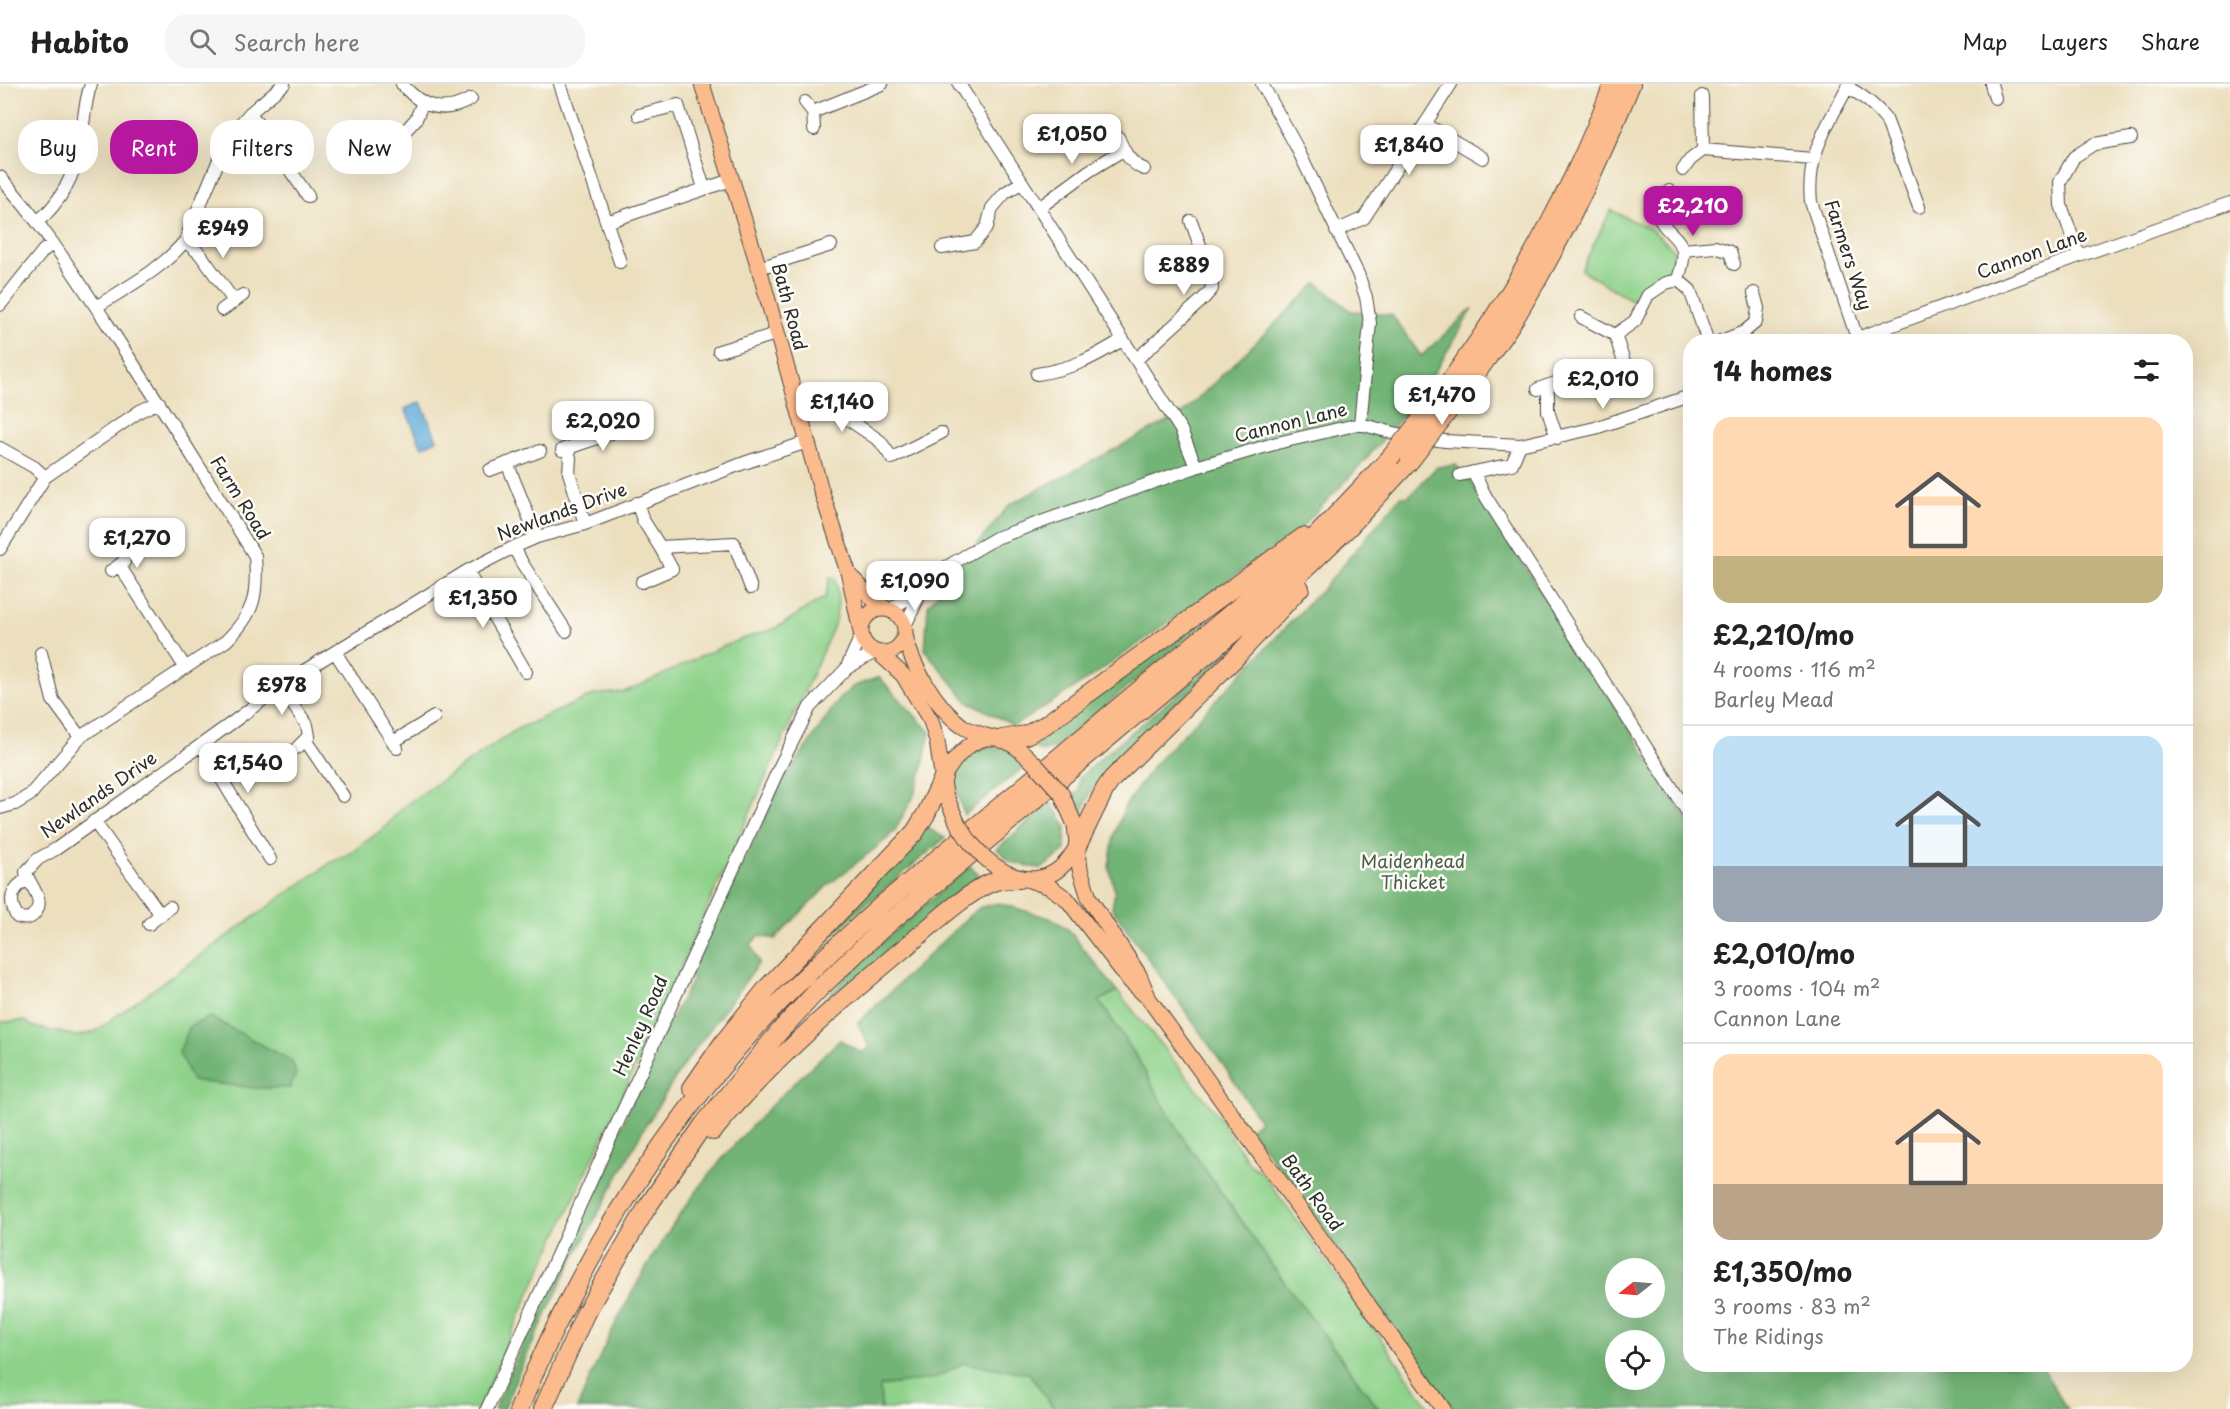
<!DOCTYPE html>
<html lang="en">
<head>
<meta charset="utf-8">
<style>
	:root { --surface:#fff; --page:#f6f6f6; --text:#222; --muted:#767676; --line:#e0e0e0; --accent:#b5179e }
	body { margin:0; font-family:"Playpen Sans",sans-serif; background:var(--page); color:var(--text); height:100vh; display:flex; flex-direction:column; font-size:22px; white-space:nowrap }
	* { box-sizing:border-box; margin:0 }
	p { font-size:20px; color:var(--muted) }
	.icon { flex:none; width:33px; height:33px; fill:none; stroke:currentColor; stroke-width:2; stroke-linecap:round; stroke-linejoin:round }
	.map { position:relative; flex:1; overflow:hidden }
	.side { position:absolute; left:1683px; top:250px; width:510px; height:1038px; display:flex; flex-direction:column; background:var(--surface); border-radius:24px; box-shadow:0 6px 24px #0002 }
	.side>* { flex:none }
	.hud { position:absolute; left:18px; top:36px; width:570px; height:54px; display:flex; gap:12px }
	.needle { width:39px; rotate:253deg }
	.fabs { position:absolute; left:1605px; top:1174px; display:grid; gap:12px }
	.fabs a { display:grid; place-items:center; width:60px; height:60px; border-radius:50%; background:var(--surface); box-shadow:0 6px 24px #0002; font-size:30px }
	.price { position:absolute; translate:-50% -51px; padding:0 14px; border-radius:12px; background:#fff; color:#222; font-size:20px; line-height:39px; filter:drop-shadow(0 2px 3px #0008) }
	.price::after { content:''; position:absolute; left:50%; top:36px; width:18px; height:14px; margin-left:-9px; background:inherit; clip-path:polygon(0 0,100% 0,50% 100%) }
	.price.active { background:var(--accent); color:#fff }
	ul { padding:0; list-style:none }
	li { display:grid; align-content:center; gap:12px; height:318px; padding:0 30px }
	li+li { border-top:2px solid var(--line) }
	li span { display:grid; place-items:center; height:186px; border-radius:18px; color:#555 }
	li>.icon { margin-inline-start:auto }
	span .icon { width:108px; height:108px; fill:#fffc; stroke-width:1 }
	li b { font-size:26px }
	h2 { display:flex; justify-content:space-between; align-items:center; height:72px; padding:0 30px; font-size:26px }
	.tag { padding:0 21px; border-radius:24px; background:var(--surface); box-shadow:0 6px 24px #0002; font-size:21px; line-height:54px }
	.tag.active { background:var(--accent); color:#fff }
	header { display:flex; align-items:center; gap:36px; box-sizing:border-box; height:84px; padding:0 30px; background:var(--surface); border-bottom:2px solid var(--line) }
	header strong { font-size:28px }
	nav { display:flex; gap:33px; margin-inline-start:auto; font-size:21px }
	.search { width:420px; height:54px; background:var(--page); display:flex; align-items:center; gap:15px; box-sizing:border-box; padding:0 21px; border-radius:24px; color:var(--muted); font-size:22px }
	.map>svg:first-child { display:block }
	.green { fill:#8ed28a; stroke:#5c7e5a; stroke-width:1.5 }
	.forest { fill:#72b476; stroke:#4e7050; stroke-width:1.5; fill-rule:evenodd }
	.water { fill:#64aedc; stroke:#486c84; stroke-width:1.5 }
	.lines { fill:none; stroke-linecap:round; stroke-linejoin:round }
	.minor-casing { stroke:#484641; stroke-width:14 }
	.major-casing { stroke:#484641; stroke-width:17 }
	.highway-casing { stroke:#484641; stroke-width:20 }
	.minor { stroke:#fff; stroke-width:12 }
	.major { stroke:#fbbb8d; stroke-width:15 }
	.highway { stroke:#fbbb8d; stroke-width:18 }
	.major-bridge-casing { stroke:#484641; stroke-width:17; stroke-linecap:butt }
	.highway-bridge-casing { stroke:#484641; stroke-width:20; stroke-linecap:butt }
	.major-bridge { stroke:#fbbb8d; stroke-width:15 }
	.highway-bridge { stroke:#fbbb8d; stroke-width:18 }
	.labels { text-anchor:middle; stroke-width:5; stroke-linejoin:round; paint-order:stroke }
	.street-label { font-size:18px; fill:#2b2b2b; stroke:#fdfcf7 }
	.park-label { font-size:18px; fill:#495d48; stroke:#fdfcf7 }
</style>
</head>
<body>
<header>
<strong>Habito</strong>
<div class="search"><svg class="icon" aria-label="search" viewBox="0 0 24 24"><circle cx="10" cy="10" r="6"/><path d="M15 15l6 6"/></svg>Search here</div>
<nav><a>Map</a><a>Layers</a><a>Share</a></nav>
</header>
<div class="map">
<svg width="2230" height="1325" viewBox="0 0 2230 1325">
	<rect width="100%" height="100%" fill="#fdfcf7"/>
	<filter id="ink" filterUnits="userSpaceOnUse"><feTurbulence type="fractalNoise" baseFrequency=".0167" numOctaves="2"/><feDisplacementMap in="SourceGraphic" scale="12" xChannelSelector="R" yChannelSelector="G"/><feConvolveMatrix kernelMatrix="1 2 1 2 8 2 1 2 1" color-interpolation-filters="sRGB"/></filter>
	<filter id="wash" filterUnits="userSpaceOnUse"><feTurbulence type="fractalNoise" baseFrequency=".008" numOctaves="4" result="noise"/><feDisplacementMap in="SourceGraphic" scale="24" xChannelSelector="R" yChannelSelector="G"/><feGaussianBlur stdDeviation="1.35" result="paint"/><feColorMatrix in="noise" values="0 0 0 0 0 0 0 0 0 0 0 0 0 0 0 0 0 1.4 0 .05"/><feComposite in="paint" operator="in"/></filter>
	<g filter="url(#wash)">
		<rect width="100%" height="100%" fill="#ecdfbe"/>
		<!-- green -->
		<path class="green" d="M1611 126 1652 146 1675 167 1670 189 1650 202 1638 220 1581 186Z
			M830 493 835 494C840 512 838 526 833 544L643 967 521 1228 479 1325H0V938L25 937 34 943 77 952 94 948 290 807 332 778 349 770 384 744 404 722 517 645 596 610 597 611C608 608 618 610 629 606 675 587 716 561 764 548 786 542 804 523 825 514Z
			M1117 907 1223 1037 1224 1042 1250 1081 1262 1088 1431 1325H1379L1276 1187 1183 1054 1151 1000 1138 975 1099 916Z
			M963 1279 1029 1289 1054 1325H881L880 1302 935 1294Z"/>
		<!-- forest -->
		<path class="forest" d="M1317 199 1351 227 1392 231 1421 272 1473 224 1437 284 1404 331 1359 383 1299 446 1093 592 1014 642 967 617 925 566 928 521 1009 421 1183 329Z
			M1456 381 1471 399 1690 739V1281H2040L2067 1325H1453L1250 1044 1260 1037 1224 982 1112 824 1115 808 1109 783 1114 751 1125 722 1153 682 1328 499 1401 412 1408 413 1437 383ZM1616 1185H1654V1224H1616ZM1616 1257H1654V1296H1616Z
			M1209 530 1211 533 1054 664 1042 668 1027 659Z
			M1231 565 1233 566 1120 674 1091 707 1082 730 1074 710 1079 708V694L1102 673Z
			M879 593 930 648 922 687 913 714 895 746 887 755 827 802 775 855 759 852 751 860 759 879 682 983 643 1046 564 1193 517 1292 504 1325H494L665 945 693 895 689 892 781 700 839 615 854 602Z
			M980 663 1004 665 1020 672 1024 683 964 731 954 698 959 680Z
			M1051 718 1066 742 1065 767 1041 785 1011 778 997 765Z
			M924 742 945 754 858 827 821 861 757 928Z
			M970 782 983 794 764 980 865 873Z
			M998 819 1053 835 1068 845 1117 907 1099 917 1138 975 1151 1000 1183 1054 1276 1187 1379 1325H1054L1029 1289 963 1279 936 1294 880 1302 881 1325H577C612 1239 659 1152 718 1080 755 1035 797 995 840 956L862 969 869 963 858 939 970 831 979 824Z
			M210 933 292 977 296 989 290 1004H257L192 997 179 968 190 942Z"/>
		<!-- water -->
		<path class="water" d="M421 318 437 356 422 363 405 325Z"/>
	</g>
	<g filter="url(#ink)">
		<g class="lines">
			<!-- minor casing -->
			<g class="minor-casing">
				<path id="minor" d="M402 0C422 24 444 31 471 15
					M560 0 620 178
					M959 0 1181 346 1196 383
					M1262 0 1296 62 1358 190 1366 213 1370 239 1360 340
					M1849 0C1828 41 1806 70 1811 118L1857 254
					M1991 0 1995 14
					M1847 3C1862 11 1876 22 1886 35L1919 123
					M805 18 813 28 814 45
					M813 28 882 0
					M250 29 308 112
					M639 31 678 21 704 104
					M1425 40 1483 74
					M1118 53C1124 67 1129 79 1144 85
					M1703 66 1813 75
					M365 75 375 64 407 45 416 35 423 18
					M1683 86 1690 76 1703 66 1702 12
					M0 93C41 138 74 190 108 241 158 317 207 394 255 472 258 511 255 529 226 557L80 653 30 711 15 720 0 724
					M1669 107 1657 127C1661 146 1680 152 1683 167 1685 176 1680 187 1678 196
					M1039 124 1089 87 1123 66
					M37 138C61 119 75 90 80 61 84 40 84 19 91 0
					M607 138 731 96
					M1336 147 1364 134 1451 0
					M185 157 200 170 234 217
					M942 164 975 158 987 143 992 124 1005 109 1022 98
					M1683 166 1715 163 1730 168 1734 180
					M2079 172 2061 121 2060 98 2074 73 2094 60 2131 54
					M759 184 831 161
					M0 221 43 167 53 159
					M96 223C127 203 161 186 185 157L228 54 250 29 284 0
					M222 226 243 211
					M1581 233 1615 251 1628 290
					M1615 251 1635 237 1648 211 1666 199 1678 196 1690 206 1708 258
					M1718 258 1744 248 1756 238 1758 224 1754 209
					M1847 258 2079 172 2230 119
					M719 267 776 250
					M1136 276 1203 215 1212 205 1211 191 1191 137
					M1037 290C1074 284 1091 275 1122 256
					M1546 302 1548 310V327L1557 354
					M1538 305 1570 294
					M796 319 823 321 848 335 880 357 892 374 941 349
					M0 364 34 383 45 393
					M567 364 570 374 569 389 585 440
					M562 366 609 350 630 338
					M507 379 537 453
					M490 386 540 367
					M1473 388 1486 413 1690 732
					M1460 391 1512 380 1520 361
					M637 419 643 436 660 463 734 459 751 504
					M514 463 522 479 566 547
					M0 465 45 393 140 327 159 318
					M119 481 185 583
					M111 487 124 478 126 461
					M467 487 526 588
					M642 498 672 485 660 463
					M890 526 922 505 941 486 996 454 1196 383 1277 359 1360 340 1398 350 1445 357 1520 361 1595 344 1690 312
					M905 542 922 506
					M335 568 397 664
					M41 569 53 616 80 653
					M847 583 861 552
					M280 602 307 641 309 652 297 664
					M306 657 343 712
					M393 658 434 633
					M201 661 270 775
					M94 737 161 831
					M28 795C11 804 8 816 17 833 24 835 30 836 35 829 46 815 29 802 26 788L38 775 56 765 233 638 289 596 467 487 514 463 537 453 585 440 744 379 807 358
					M149 840 170 823
					M487 1325 781 680 810 623 847 584 875 568"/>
			</g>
			<!-- major casing -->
			<g class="major-casing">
				<path id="major" d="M702 0 759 184 821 406 849 491 861 548
					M849 491 872 514 886 525
					M861 547a22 22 0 1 1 44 0a22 22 0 1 1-44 0Z
					M905 550C910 580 937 624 962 642 971 648 982 651 993 654
					M879 569 903 591 931 637 937 657 945 710 958 740
					M943 694C954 673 976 646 1003 656 1015 660 1026 671 1034 679
					M1061 709 1075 741 1080 785 1089 814 1139 891 1149 915 1443 1325
					M984 773C1018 804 1056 804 1078 760
					M1029 796 1050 803 1067 815 1130 897 1145 911"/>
			</g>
			<!-- highway casing -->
			<g class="highway-casing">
				<path id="highway" d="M1427 328C1504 228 1568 119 1613 0
					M1446 330C1471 297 1496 264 1518 229 1562 156 1599 80 1631 0
					M1002 655 1026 651 1045 641 1303 453
					M1078 760 1105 705 1112 695 1236 573 1300 504
					M692 1004 723 959 768 903 915 748 926 730 943 694
					M713 1047C771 977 839 918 908 861 931 842 963 812 988 800 998 795 1009 795 1020 795
					M519 1325C578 1180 661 1045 768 930 805 891 844 855 883 820L1253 511 1317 451 1390 374
					M543 1325 585 1230 646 1125 704 1040 779 948 819 905 883 844 1280 509 1350 442 1410 377"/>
			</g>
			<!-- minor -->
			<use href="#minor" class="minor"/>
			<!-- major -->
			<use href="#major" class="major"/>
			<!-- highway -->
			<use href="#highway" class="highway"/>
			<!-- major-bridge casing -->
			<g class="major-bridge-casing">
				<path id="major-bridge" d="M1034 679 1061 709
					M958 740 970 758 984 773"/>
			</g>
			<!-- highway-bridge casing -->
			<g class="highway-bridge-casing">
				<path id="highway-bridge" d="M1390 374 1427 328
					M1410 377 1446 330"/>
			</g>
			<!-- major-bridge -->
			<use href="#major-bridge" class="major-bridge"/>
			<!-- highway-bridge -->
			<use href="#highway-bridge" class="highway-bridge"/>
		</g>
	</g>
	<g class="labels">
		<!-- street labels -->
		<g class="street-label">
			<text transform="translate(2032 170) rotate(-20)" y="6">Cannon Lane</text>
			<text transform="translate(1848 171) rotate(72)" y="6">Farmers Way</text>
			<text transform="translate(789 223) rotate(75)" y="6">Bath Road</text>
			<text transform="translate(1291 339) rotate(-14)" y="6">Cannon Lane</text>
			<text transform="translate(240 414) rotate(58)" y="6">Farm Road</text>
			<text transform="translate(562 428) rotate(-20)" y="6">Newlands Drive</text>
			<text transform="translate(99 711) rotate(-35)" y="6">Newlands Drive</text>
			<text transform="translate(641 942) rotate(-66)" y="6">Henley Road</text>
			<text transform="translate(1312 1109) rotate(54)" y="6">Bath Road</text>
		</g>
		<!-- park labels -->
		<g class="park-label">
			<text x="1413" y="784">Maidenhead<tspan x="1413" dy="21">Thicket</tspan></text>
		</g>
	</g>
</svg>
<div class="fabs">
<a><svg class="needle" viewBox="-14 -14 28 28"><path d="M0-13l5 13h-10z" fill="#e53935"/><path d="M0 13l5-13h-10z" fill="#767676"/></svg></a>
<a><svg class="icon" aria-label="locate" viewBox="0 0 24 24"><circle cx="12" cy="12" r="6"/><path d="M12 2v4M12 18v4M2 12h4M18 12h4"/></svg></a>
</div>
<b class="price" style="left:1072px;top:81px">£1,050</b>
<b class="price" style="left:1409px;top:92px">£1,840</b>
<b class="price active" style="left:1693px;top:153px">£2,210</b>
<b class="price" style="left:223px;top:175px">£949</b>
<b class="price" style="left:1184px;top:212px">£889</b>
<b class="price" style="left:1603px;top:326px">£2,010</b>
<b class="price" style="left:1442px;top:342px">£1,470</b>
<b class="price" style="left:842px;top:349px">£1,140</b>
<b class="price" style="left:603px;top:368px">£2,020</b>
<b class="price" style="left:137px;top:485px">£1,270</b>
<b class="price" style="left:915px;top:528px">£1,090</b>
<b class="price" style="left:483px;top:545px">£1,350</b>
<b class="price" style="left:282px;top:632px">£978</b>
<b class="price" style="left:248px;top:710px">£1,540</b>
<div class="hud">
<a class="tag">Buy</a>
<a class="tag active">Rent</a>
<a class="tag">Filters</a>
<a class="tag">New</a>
</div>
<section class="side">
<h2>14 homes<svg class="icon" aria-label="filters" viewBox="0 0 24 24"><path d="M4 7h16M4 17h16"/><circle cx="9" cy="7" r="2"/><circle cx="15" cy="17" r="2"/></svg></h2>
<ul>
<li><span style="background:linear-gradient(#ffd9b3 75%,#c2b280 0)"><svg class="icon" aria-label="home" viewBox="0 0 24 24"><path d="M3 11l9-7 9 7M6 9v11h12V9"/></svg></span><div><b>£2,210/mo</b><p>4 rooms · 116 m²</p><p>Barley Mead</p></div></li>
<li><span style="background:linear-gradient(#bfe0f5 70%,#9aa5b1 0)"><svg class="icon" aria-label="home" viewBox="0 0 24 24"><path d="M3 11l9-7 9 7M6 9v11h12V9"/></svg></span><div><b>£2,010/mo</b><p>3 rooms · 104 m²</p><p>Cannon Lane</p></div></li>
<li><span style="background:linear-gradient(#ffd9b3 70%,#b9a48a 0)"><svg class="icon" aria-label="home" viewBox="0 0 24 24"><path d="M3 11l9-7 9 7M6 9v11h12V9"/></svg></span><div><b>£1,350/mo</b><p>3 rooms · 83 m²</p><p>The Ridings</p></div></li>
</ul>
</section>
</div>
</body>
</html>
